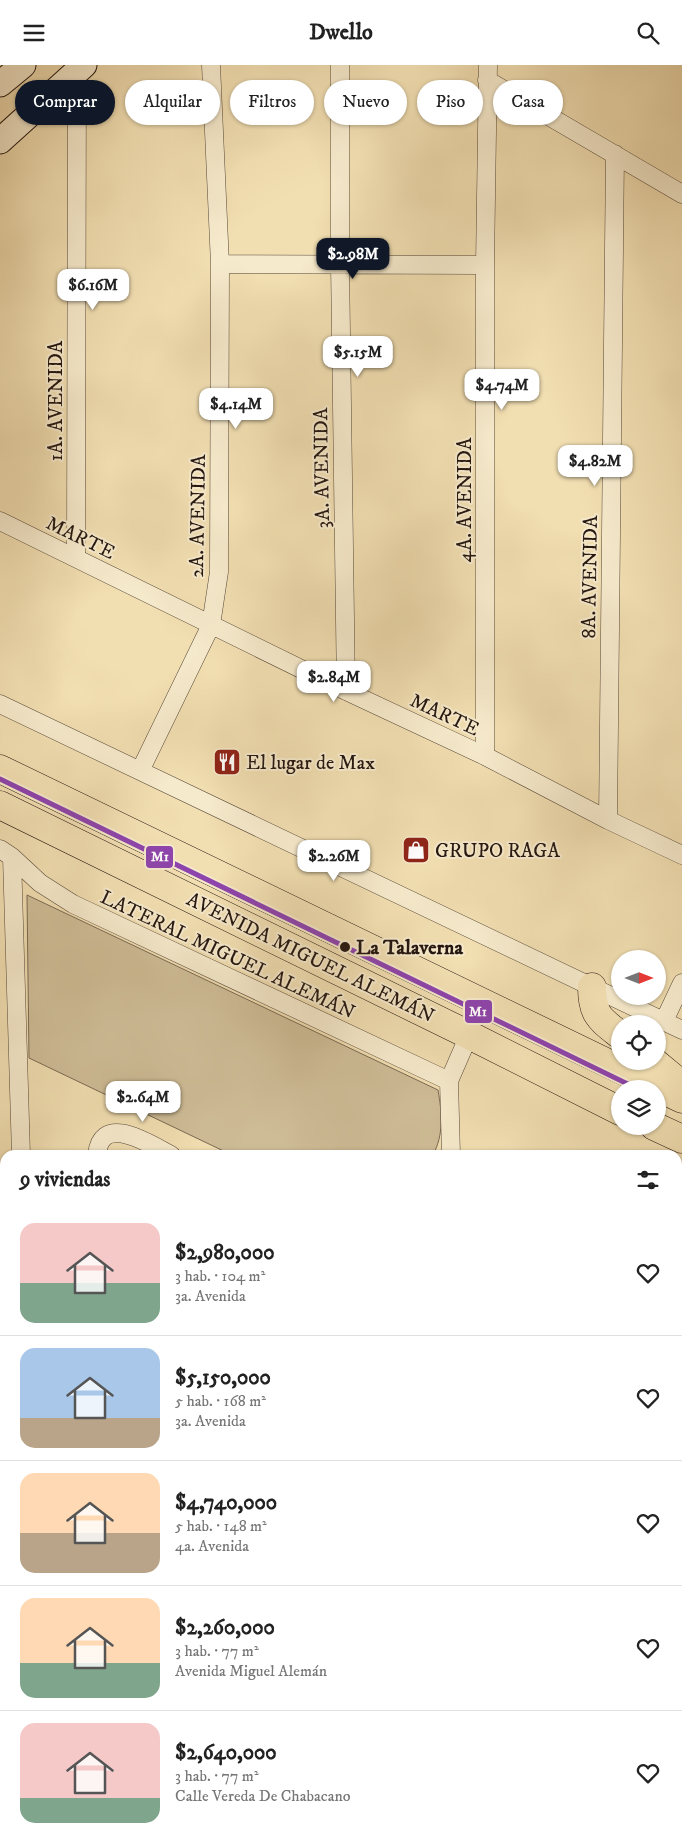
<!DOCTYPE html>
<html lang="es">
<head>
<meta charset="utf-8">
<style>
	:root { --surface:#fff; --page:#f2f2f2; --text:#222; --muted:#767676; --line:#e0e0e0; --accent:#111827 }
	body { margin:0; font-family:"IM FELL DW Pica",serif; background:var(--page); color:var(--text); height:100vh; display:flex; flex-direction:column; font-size:19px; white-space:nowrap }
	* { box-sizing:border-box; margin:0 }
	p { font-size:16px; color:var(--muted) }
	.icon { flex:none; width:28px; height:28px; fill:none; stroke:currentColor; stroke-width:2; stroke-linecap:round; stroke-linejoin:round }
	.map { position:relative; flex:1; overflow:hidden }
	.panel { position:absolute; left:0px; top:1085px; width:682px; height:695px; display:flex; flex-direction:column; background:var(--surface); border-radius:15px 15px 0 0; box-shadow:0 1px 4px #0004 }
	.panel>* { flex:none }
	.guide { position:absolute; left:15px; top:15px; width:652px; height:45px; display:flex; gap:10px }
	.needle { width:32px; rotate:90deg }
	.tools { position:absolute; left:611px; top:885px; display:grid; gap:10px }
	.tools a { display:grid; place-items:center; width:55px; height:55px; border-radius:50%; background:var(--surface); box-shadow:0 1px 4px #0004; font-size:25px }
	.price { position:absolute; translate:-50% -42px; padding:0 11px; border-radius:10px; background:#fff; color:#222; font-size:16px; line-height:32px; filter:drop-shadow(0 1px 2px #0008) }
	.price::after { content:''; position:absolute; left:50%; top:30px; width:15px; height:11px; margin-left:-8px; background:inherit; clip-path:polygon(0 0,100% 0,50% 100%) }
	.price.on { background:var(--accent); color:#fff }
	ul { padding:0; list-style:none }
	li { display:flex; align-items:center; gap:15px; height:125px; padding:0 20px }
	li+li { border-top:1px solid var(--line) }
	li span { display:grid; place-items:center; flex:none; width:140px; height:100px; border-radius:15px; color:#555 }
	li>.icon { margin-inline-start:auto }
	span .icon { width:60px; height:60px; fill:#fffc; stroke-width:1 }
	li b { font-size:21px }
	h2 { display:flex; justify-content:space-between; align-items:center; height:60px; padding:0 20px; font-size:21px }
	.tag { padding:0 18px; border-radius:22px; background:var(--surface); box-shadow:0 1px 4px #0004; font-size:18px; line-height:45px }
	.tag.on { background:var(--accent); color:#fff }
	header { display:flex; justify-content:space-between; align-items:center; height:65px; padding:0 20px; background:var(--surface); font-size:22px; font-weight:800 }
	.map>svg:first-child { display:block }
	.green { fill:#cebc96; stroke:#796953 }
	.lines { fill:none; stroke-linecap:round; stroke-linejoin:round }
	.street-casing { stroke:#574838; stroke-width:19 }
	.secondary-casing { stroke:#241610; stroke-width:27 }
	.highway-casing { stroke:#241610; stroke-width:29 }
	.street { stroke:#f6eacc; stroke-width:18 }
	.secondary { stroke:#f6eacc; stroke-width:25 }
	.highway { stroke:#f1deb1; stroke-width:28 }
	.metro-1-casing { stroke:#f6eacc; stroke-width:9 }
	.metro-1 { stroke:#8e44ad; stroke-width:5 }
	.stop-dot { fill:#241610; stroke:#f6eacc; stroke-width:2 }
	.labels { text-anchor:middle; stroke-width:4; stroke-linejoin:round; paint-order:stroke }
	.street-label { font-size:20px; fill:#241610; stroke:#f6eacc }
	.poi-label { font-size:20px; fill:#241610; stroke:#f6eacc; text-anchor:start }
	.stop-label { font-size:20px; font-weight:bold; fill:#241610; stroke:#f6eacc; text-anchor:start }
	.line-badge { stroke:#f6eacc; stroke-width:2 }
	.badge-label { font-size:14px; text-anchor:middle; font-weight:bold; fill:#fff }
</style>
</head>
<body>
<header><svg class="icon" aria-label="menu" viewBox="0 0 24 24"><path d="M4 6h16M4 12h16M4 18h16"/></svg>Dwello<svg class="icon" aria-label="search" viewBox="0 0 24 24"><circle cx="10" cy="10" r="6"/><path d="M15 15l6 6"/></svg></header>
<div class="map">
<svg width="682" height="1780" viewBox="0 0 682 1780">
	<rect width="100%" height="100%" fill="#f1deb1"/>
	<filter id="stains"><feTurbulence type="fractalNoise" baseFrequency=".004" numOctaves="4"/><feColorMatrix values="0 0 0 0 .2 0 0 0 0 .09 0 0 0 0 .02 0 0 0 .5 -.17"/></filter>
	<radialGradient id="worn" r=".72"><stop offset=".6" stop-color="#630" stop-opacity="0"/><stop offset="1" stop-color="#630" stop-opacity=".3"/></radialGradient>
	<!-- green -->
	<path class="green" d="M27 830 438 1025C442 1048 444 1069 433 1090H232L29 993Z"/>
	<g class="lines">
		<!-- street casing -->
		<g class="street-casing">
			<path id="street" d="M340 0V198L346 626
				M487 15 682 129
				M220 199 485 200
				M0 456 346 626 485 691 608 755 682 790
				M76 492 77 0
				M0 639 682 965
				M485 691V200L488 0
				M140 706 211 560 219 507 220 199 211 0
				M608 755 615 89
				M0 784 12 792 40 818 73 839 449 1016
				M12 792 21 1090
				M664 956 682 918
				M97 1090C101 1046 151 1080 171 1090
				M451 1090 449 1016 469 970
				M0 1323 5 1322
				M33 1775V1780
				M468 1775V1780"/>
		</g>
		<!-- secondary casing -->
		<g class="secondary-casing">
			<path id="secondary" d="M0 19 23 0
				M0 76 84 0"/>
		</g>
		<!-- highway casing -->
		<g class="highway-casing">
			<path id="highway" d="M0 704 682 1034
				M0 740 469 970 620 1046
				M592 922C592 950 600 954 620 970
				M653 996 682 1020
				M654 1061 682 1074"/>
		</g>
		<!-- street -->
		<use href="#street" class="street"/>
		<!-- secondary -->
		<use href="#secondary" class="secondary"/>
		<!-- highway -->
		<use href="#highway" class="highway"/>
		<!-- metro-1 casing -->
		<g class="metro-1-casing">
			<path id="metro-1" d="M0 714 638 1024"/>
		</g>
		<!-- metro-1 -->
		<use href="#metro-1" class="metro-1"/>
	</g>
	<!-- icons -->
	<defs>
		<g id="restaurant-square" transform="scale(1.4375)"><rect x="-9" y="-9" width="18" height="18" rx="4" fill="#8f2418" stroke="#f6eacc"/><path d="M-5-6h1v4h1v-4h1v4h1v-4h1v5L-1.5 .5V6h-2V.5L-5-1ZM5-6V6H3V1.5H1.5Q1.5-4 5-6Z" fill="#fff"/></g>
		<g id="shop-square" transform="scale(1.4375)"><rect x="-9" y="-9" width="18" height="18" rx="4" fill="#8f2418" stroke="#f6eacc"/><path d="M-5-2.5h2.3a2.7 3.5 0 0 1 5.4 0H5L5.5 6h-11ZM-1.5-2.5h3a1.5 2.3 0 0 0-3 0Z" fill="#fff"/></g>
	</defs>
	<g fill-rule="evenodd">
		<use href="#restaurant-square" x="227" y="697"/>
		<use href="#shop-square" x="416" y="785"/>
	</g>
	<!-- markers -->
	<circle class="stop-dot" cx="345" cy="882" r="6"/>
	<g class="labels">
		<!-- street labels -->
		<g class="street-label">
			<text transform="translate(55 336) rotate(-90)" y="7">1A. AVENIDA</text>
			<text transform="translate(321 403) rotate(-91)" y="7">3A. AVENIDA</text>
			<text transform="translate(464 435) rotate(-90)" y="7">4A. AVENIDA</text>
			<text transform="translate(197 451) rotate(-89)" y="7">2A. AVENIDA</text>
			<text transform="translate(81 472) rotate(26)" y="7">MARTE</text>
			<text transform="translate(589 512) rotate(-89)" y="7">8A. AVENIDA</text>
			<text transform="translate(445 649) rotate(25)" y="7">MARTE</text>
			<text transform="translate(228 889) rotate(25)" y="7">LATERAL MIGUEL ALEMÁN</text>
			<text transform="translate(311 892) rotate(26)" y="7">AVENIDA MIGUEL ALEMÁN</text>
		</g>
		<!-- poi labels -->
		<g class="poi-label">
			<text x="246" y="704">El lugar de Max</text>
			<text x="435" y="792">GRUPO RAGA</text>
		</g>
		<!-- stop labels -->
		<g class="stop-label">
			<text x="356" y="889">La Talaverna</text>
		</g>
	</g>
	<g class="line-badge">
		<rect x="145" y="780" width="29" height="24" rx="5" fill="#8e44ad"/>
		<rect x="464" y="934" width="29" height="25" rx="5" fill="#8e44ad"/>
	</g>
	<g class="badge-label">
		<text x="160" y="796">M1</text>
		<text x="478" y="951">M1</text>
	</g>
	<rect width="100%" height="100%" filter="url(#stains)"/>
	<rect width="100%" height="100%" fill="url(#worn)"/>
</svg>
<div class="tools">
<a><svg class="needle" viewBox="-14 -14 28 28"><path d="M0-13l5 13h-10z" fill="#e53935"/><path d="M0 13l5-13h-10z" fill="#767676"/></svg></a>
<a><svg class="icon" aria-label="locate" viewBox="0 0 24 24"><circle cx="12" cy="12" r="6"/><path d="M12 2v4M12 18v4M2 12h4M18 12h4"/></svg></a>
<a><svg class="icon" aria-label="layers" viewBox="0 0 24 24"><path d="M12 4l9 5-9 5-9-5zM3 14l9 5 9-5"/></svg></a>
</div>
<b class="price on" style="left:353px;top:215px">$2.98M</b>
<b class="price" style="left:93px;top:246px">$6.16M</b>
<b class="price" style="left:358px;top:313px">$5.15M</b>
<b class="price" style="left:502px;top:346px">$4.74M</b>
<b class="price" style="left:236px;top:365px">$4.14M</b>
<b class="price" style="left:595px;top:422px">$4.82M</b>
<b class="price" style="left:334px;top:638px">$2.84M</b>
<b class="price" style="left:334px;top:817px">$2.26M</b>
<b class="price" style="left:143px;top:1058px">$2.64M</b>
<div class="guide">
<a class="tag on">Comprar</a>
<a class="tag">Alquilar</a>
<a class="tag">Filtros</a>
<a class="tag">Nuevo</a>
<a class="tag">Piso</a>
<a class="tag">Casa</a>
</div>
<section class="panel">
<h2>9 viviendas<svg class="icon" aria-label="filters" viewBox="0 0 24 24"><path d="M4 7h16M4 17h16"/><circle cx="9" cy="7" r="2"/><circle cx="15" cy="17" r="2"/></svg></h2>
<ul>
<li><span style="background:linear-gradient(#f6c9c9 60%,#7fa58c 0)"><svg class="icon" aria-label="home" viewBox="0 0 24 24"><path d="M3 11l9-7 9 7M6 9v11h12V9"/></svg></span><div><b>$2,980,000</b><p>3 hab. · 104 m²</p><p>3a. Avenida</p></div><svg class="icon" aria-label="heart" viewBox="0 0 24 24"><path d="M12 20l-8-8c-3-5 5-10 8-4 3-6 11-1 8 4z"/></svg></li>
<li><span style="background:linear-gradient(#a9c7e8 70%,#b9a48a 0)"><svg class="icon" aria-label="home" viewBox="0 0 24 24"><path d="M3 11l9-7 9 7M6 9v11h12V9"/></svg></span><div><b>$5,150,000</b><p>5 hab. · 168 m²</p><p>3a. Avenida</p></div><svg class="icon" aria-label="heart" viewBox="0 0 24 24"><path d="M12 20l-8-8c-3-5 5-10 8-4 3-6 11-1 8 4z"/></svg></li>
<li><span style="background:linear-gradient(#ffd9b3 60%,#b9a48a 0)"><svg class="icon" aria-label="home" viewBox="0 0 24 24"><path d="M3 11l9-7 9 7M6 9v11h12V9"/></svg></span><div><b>$4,740,000</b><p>5 hab. · 148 m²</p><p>4a. Avenida</p></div><svg class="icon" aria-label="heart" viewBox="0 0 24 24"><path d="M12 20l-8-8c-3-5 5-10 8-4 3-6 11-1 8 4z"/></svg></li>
<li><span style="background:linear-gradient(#ffd9b3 65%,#7fa58c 0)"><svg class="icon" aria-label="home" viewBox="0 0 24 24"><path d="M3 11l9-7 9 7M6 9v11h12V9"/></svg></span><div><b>$2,260,000</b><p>3 hab. · 77 m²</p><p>Avenida Miguel Alemán</p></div><svg class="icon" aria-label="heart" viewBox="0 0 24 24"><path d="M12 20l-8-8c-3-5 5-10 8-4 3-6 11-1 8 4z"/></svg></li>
<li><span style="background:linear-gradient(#f6c9c9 75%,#7fa58c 0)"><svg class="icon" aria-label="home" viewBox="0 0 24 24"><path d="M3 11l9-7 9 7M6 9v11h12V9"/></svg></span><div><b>$2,640,000</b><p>3 hab. · 77 m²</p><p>Calle Vereda De Chabacano</p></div><svg class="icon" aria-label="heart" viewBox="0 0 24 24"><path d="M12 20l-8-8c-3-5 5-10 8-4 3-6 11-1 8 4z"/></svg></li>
</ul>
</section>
</div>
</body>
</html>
